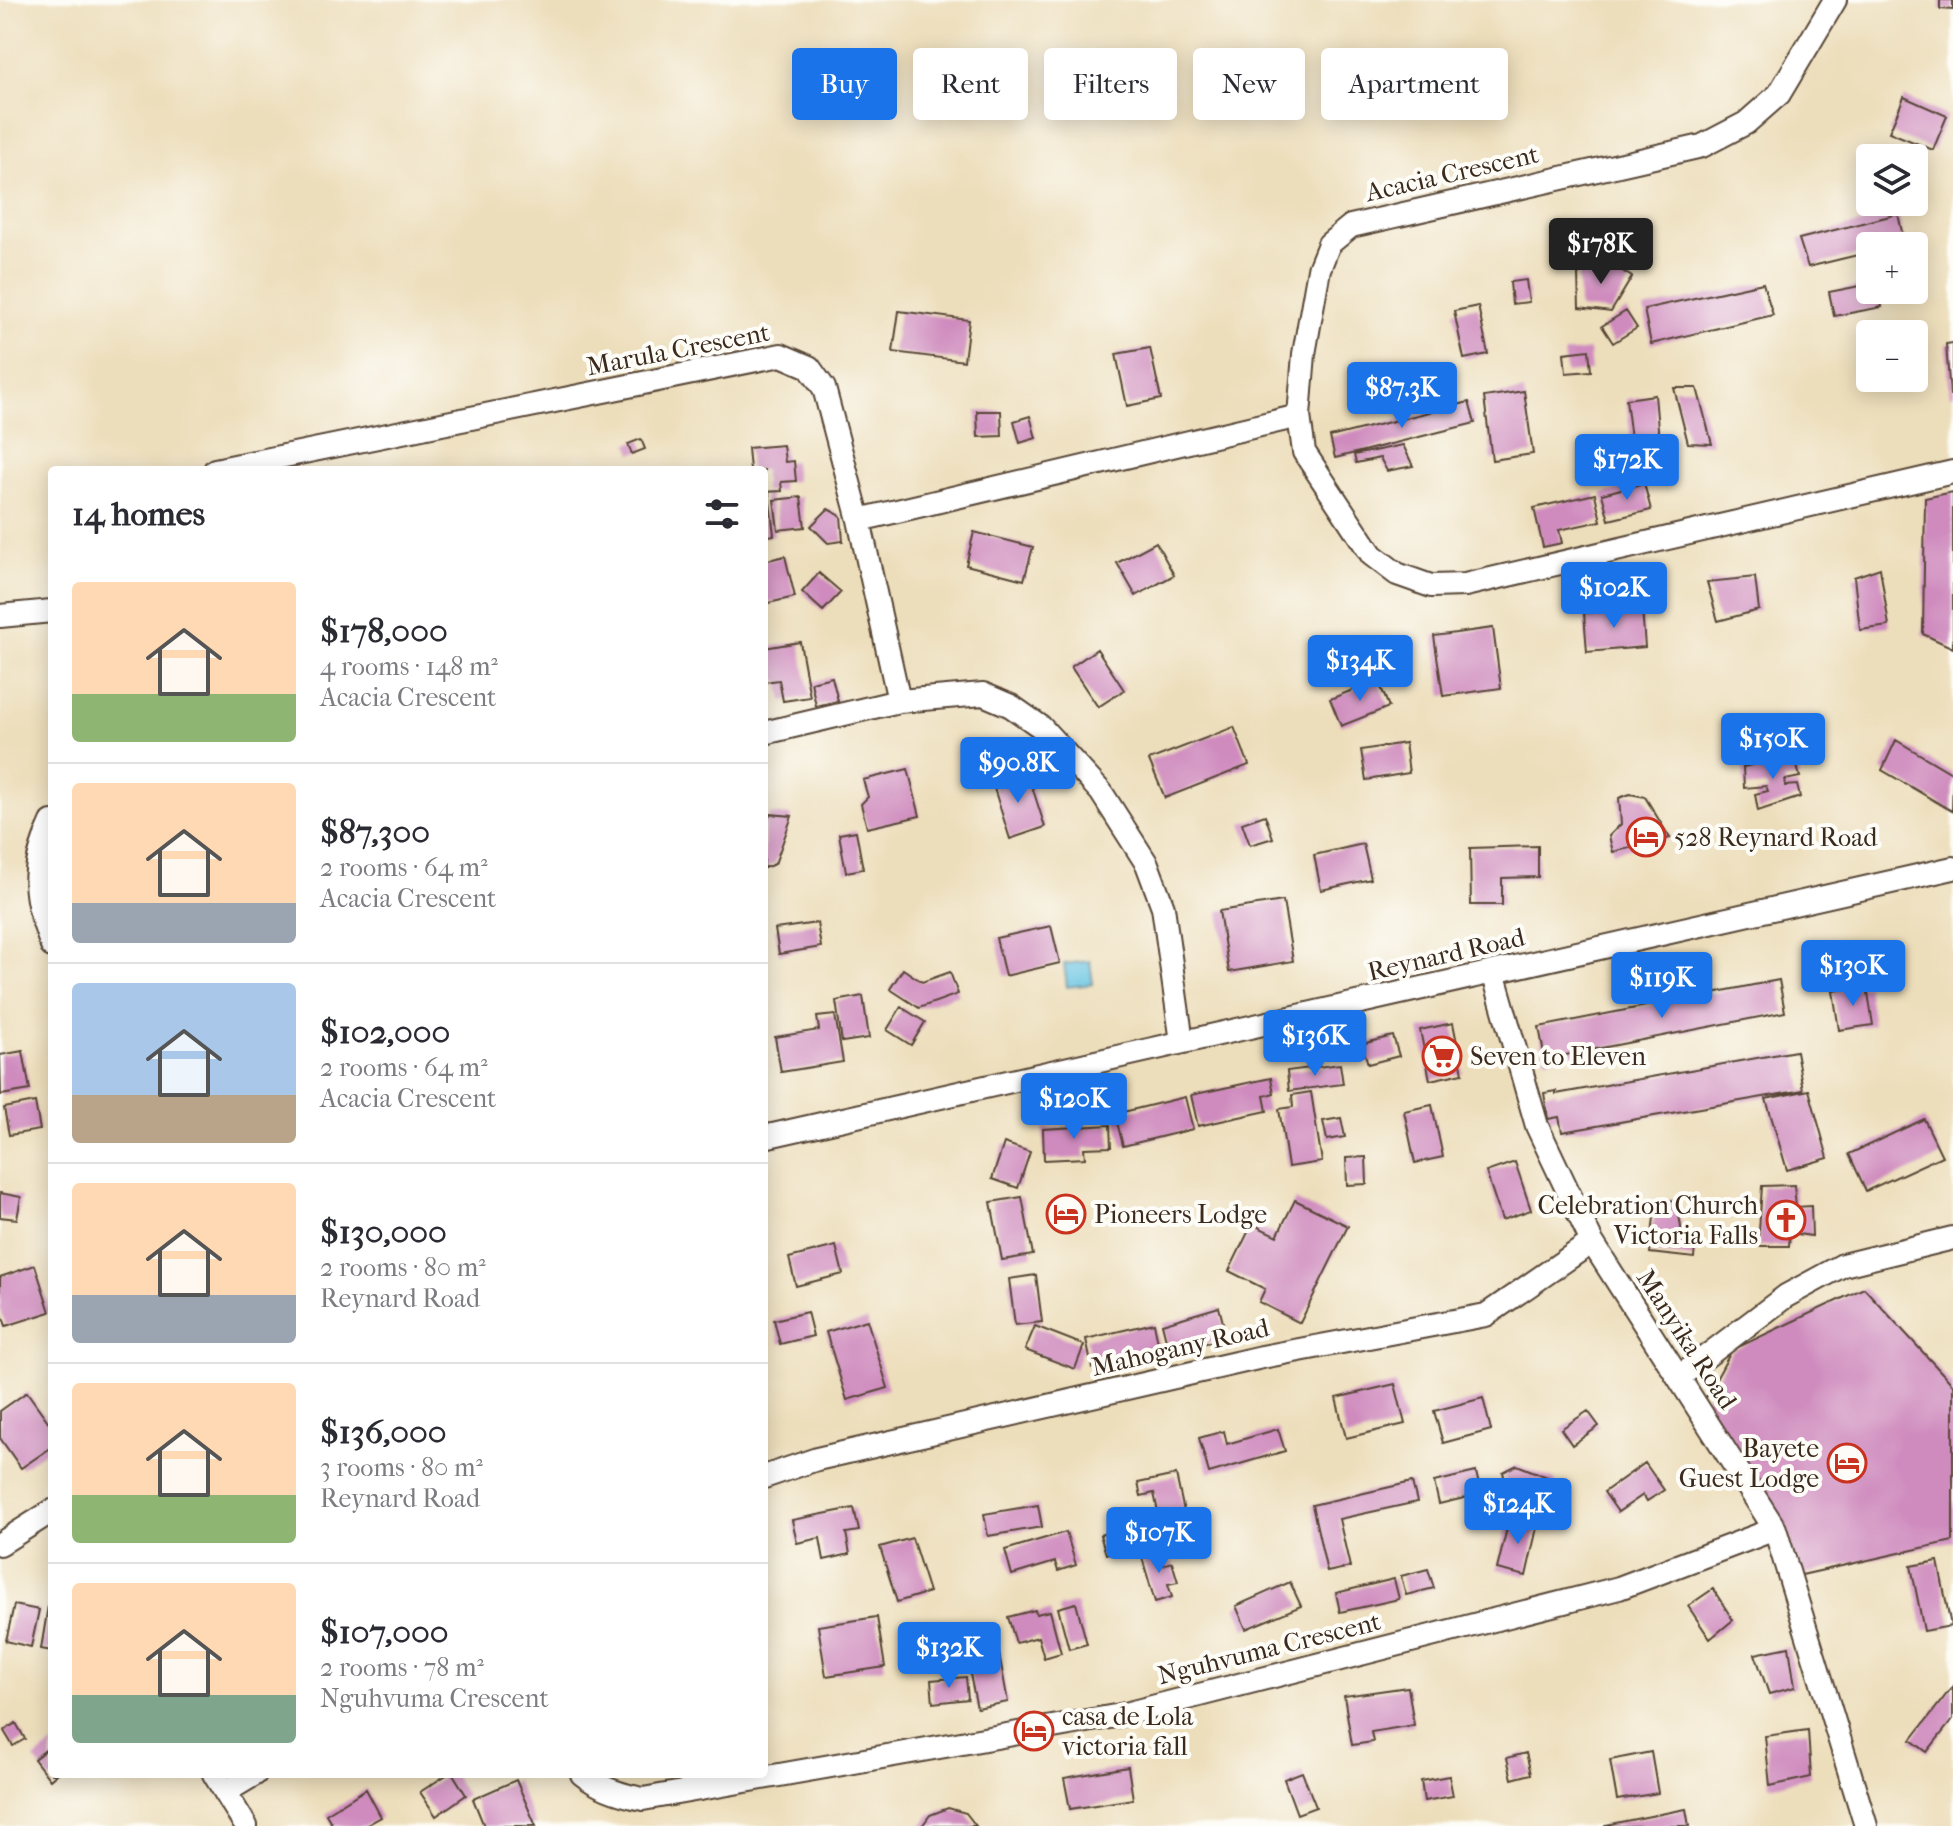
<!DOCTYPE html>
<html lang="en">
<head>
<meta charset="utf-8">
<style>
	:root { --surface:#fff; --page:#f7f7f7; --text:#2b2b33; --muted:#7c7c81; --line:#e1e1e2; --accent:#1a73e8 }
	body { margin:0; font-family:"IM FELL French Canon",serif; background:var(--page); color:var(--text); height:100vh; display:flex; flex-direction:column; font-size:30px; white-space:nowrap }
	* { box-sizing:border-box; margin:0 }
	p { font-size:26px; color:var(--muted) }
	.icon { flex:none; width:44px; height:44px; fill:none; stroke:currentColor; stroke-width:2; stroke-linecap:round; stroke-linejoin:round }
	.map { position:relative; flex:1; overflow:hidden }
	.sheet { position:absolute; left:48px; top:466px; width:720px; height:1312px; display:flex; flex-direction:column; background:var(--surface); border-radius:8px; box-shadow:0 4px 20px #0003 }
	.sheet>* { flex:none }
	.top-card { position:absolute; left:792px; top:48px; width:760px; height:72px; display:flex; gap:16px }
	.buttons { position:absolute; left:1856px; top:144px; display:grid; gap:16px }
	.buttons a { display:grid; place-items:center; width:72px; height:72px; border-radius:8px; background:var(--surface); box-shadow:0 4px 20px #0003; font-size:40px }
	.price { position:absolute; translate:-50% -68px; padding:0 18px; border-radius:8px; background:var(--accent); color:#fff; font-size:26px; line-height:52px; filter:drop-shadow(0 2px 4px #0008) }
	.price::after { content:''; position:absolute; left:50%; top:48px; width:24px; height:18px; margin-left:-12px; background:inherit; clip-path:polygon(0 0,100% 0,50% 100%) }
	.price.active { background:#222; color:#fff }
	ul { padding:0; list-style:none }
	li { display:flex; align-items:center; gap:24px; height:200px; padding:0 24px }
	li+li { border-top:2px solid var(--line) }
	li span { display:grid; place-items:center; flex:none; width:224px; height:160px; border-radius:8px; color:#555 }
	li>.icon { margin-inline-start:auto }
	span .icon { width:96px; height:96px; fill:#fffc; stroke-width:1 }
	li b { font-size:34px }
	h2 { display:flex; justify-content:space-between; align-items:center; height:96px; padding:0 24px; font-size:34px }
	.tag { padding:0 28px; border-radius:8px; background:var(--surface); box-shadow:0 4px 20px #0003; font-size:28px; line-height:72px }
	.tag.active { background:var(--accent); color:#fff }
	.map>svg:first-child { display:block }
	.water { fill:#64c2e2; stroke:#507680; stroke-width:2 }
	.building { fill:#cf8bbe }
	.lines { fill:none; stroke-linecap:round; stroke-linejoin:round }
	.street-casing { stroke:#564536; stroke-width:26 }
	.street { stroke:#fff; stroke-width:22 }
	.labels { text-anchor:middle; stroke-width:8; stroke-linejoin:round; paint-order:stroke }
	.street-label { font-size:26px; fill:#3b2a1e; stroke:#fdfcf7 }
	.poi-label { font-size:26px; fill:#3b2a1e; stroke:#fdfcf7; text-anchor:start }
</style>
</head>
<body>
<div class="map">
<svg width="1953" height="1826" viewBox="0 0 1953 1826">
	<rect width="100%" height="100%" fill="#fdfcf7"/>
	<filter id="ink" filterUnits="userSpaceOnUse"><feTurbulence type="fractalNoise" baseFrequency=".0125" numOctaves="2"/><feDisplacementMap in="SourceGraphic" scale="16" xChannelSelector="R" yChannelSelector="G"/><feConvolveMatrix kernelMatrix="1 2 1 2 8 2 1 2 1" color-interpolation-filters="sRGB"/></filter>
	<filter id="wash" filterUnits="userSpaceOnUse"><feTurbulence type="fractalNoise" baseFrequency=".006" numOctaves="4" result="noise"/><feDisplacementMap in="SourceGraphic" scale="32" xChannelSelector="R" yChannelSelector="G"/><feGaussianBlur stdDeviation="1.8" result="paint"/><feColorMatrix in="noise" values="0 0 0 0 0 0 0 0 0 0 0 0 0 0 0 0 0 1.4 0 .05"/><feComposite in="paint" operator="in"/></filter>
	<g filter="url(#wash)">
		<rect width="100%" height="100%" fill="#eddebb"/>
		<!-- water -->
		<path class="water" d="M1090 961 1093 984 1067 987 1064 964Z"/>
		<g id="blocks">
			<!-- building -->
			<path class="building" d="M1940 0H1953V10L1940 9Z
				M1904 97 1947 116 1933 150 1889 132Z
				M1898 214 1905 245 1870 246V252L1808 267 1799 239Z
				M1598 256 1632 277 1611 312 1579 308 1578 275Z
				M1526 280 1529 302 1512 304 1510 282Z
				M1763 283 1773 315 1651 344 1644 309Z
				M1870 284V290H1879L1882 307 1834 316 1829 292Z
				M1478 306 1488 354 1464 359 1454 311Z
				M899 311 969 320 964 361 893 352Z
				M1626 311 1637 328 1613 343 1602 326Z
				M1953 343V395H1950L1946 344Z
				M1150 348 1161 399 1127 406 1116 354Z
				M1589 350 1591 371 1566 373 1564 353Z
				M1674 388H1697L1712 444 1688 443Z
				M1524 391 1533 454 1492 460 1484 397Z
				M1655 395 1660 451 1646 462 1612 466 1609 442 1631 439 1626 399Z
				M1469 402 1475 423 1335 458 1330 437Z
				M977 411H1001L1002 436 978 437Z
				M1030 416 1036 438 1020 443 1014 421Z
				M641 439 645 449 632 454 628 444Z
				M783 445 785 462 794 461 796 481 781 482 782 491 764 492V470H750L748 448Z
				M1403 445 1413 466 1387 471 1380 458 1356 463 1354 455Z
				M1644 483 1651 510 1609 520 1602 494Z
				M1953 492V648L1923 634 1925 498Z
				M769 494 774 535 764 537V495Z
				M1595 494 1601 521 1559 530 1562 543 1543 547 1534 508Z
				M801 497 805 527 778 530 774 500Z
				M828 509 841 516 843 541 828 543 811 526Z
				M974 532 1033 547 1024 580 966 565Z
				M1156 542 1174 575 1136 596 1117 563Z
				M785 556 795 597 764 604V561Z
				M1880 568 1889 626 1860 630 1854 577Z
				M819 573 841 592 823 611 802 592Z
				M1755 577 1759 610 1718 621 1707 582Z
				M1642 608 1645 647 1587 652 1584 613Z
				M1493 628 1501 688 1443 696 1434 636Z
				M800 642 810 697 783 701 779 680 764 682V648Z
				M1097 649 1124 690 1098 707 1071 667Z
				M832 677 838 701 816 706 811 682Z
				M1378 680 1389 707 1341 726 1330 699Z
				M1234 727 1249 765 1165 798 1149 760Z
				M1896 740 1953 774 1952 811 1882 770Z
				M1405 743 1409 773 1366 780 1361 750Z
				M1794 755 1800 777 1785 780V786L1797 785 1800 797 1758 811 1755 794 1768 791 1766 786 1744 788 1743 767Z
				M908 769 920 816 867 828 861 804 868 797 863 780Z
				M1027 771 1045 827 1010 839 992 782Z
				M1630 794 1645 797 1670 838 1613 852 1609 836 1621 824 1619 798Z
				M770 814 792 816 775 864 764 868V827Z
				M1265 815 1273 838 1250 845 1242 823Z
				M856 831 863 869 846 872 839 834Z
				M1363 844 1371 879 1321 890 1314 855Z
				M1538 846V877L1502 878V905H1471L1470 848Z
				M1283 901 1293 961 1229 972 1219 911Z
				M817 923 821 947 779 954 775 929Z
				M1051 926 1060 963 1005 976 996 938Z
				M903 969 922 982 950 972 958 994 919 1008 890 989Z
				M1779 980 1785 1012 1545 1059 1539 1027Z
				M1867 986 1873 1025 1839 1030 1833 991Z
				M863 996 869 1038 842 1042 836 1001Z
				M901 1007 925 1022 911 1045 887 1030Z
				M835 1015 843 1062 781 1072 775 1037 819 1030 817 1017Z
				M1453 1023 1463 1073 1430 1080 1420 1030Z
				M1393 1036 1399 1056 1368 1064 1362 1044Z
				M23 1051 30 1090 1 1095 0 1055Z
				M1796 1051 1803 1090 1562 1132 1559 1117 1548 1119 1544 1093 1556 1091V1094Z
				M1340 1064 1343 1084 1289 1091 1287 1071Z
				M1271 1078 1274 1093 1264 1096 1267 1111 1198 1126 1191 1095Z
				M1809 1090 1828 1158 1787 1170 1766 1099Z
				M1311 1092 1322 1162 1288 1167 1279 1109 1293 1107 1292 1095Z
				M1185 1097 1193 1129 1123 1146 1115 1114Z
				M35 1102 40 1130 9 1135 4 1108Z
				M1432 1105 1443 1157 1415 1163 1404 1111Z
				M1341 1118 1345 1137 1327 1140 1323 1121Z
				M1924 1119 1942 1156 1866 1191 1849 1154Z
				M1110 1125 1111 1147 1084 1148 1085 1158 1044 1160 1043 1129Z
				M1004 1143 1030 1152 1018 1188 992 1179Z
				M1366 1157 1367 1184 1347 1185 1346 1158Z
				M1515 1162 1531 1210 1502 1220 1486 1172Z
				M1794 1185 1796 1207 1811 1206 1812 1236 1790 1233 1789 1246H1758L1762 1186Z
				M0 1193 21 1197 17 1219 0 1217Z
				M1022 1197 1033 1255 1002 1260 991 1202Z
				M1656 1199 1677 1201 1682 1234 1696 1236 1694 1258 1650 1253Z
				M1295 1200 1348 1226 1300 1323 1259 1302 1265 1289 1229 1271 1252 1224 1277 1236Z
				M836 1246 843 1274 796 1286 789 1258Z
				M35 1265 50 1312 6 1326 0 1308V1277Z
				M1036 1275 1042 1322 1015 1325 1009 1279Z
				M1864 1288 1953 1385V1541L1797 1576 1704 1401 1732 1350Z
				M1219 1307 1227 1338 1169 1352 1162 1324Z
				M807 1312 813 1336 780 1344 774 1320Z
				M867 1320 888 1388 847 1400 826 1332Z
				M1154 1323 1160 1353 1092 1368 1086 1339Z
				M1035 1326 1084 1345 1075 1369 1025 1350Z
				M1395 1384 1405 1424 1346 1438 1336 1398Z
				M27 1392 52 1427V1447L21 1468 0 1438V1411Z
				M1483 1398 1491 1430 1443 1443 1434 1411Z
				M1588 1411 1599 1426 1572 1445 1561 1429Z
				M1278 1429 1285 1451 1209 1473 1199 1438 1224 1431 1227 1444Z
				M1645 1463 1664 1490 1647 1501 1643 1495 1618 1512 1604 1492Z
				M1517 1465 1555 1480 1559 1497 1544 1505 1507 1489 1503 1472Z
				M1476 1472 1481 1494 1439 1504 1434 1482Z
				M1176 1475 1187 1525 1162 1531 1154 1493 1141 1496 1138 1483Z
				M1412 1482 1417 1502 1339 1519 1350 1567 1327 1572 1312 1505Z
				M1038 1505 1042 1527 988 1536 984 1514Z
				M854 1508 859 1531 846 1533 850 1554 824 1560 820 1538 797 1543 792 1520Z
				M1510 1516 1538 1523 1526 1576 1497 1569Z
				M1128 1526 1134 1545 1106 1554 1100 1535Z
				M1066 1532 1076 1565 1058 1571 1055 1562 1012 1575 1005 1550Z
				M912 1538 929 1592 897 1602 880 1547Z
				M1158 1549 1163 1565 1172 1562 1178 1582 1168 1584 1172 1597 1155 1602 1141 1554Z
				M1938 1561 1951 1626 1924 1631 1911 1566Z
				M1428 1569 1434 1588 1406 1595 1401 1576Z
				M1394 1579 1399 1599 1340 1612 1336 1593Z
				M1290 1582 1301 1606 1246 1629 1236 1606Z
				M1713 1589 1733 1620 1710 1639 1688 1606Z
				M1076 1603 1087 1644 1069 1649 1058 1608Z
				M14 1605 39 1610 31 1647 6 1641Z
				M48 1606H52V1651L41 1649Z
				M1035 1610 1036 1614 1050 1611 1061 1653 1044 1658 1038 1637 1016 1643 1008 1617Z
				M877 1617 885 1667 826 1676 818 1626Z
				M1789 1647 1795 1687 1769 1694 1755 1654Z
				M999 1653 1008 1702 977 1708 967 1660Z
				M966 1677 968 1699 933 1703 931 1680Z
				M1953 1686V1719L1927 1752 1911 1740Z
				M1408 1687 1414 1725 1371 1732 1373 1742 1352 1745 1344 1696Z
				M16 1723 25 1739 13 1746 4 1731Z
				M1808 1730 1811 1777 1770 1786 1765 1736Z
				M52 1745V1774H57L50 1780 34 1759Z
				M1651 1752 1658 1793 1617 1800 1610 1760Z
				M1526 1753 1531 1774 1512 1779 1507 1758Z
				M1128 1767 1133 1799 1070 1809 1064 1778Z
				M1302 1772 1316 1807 1297 1814 1284 1779Z
				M448 1774H453L466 1795 436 1816 420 1792Z
				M1449 1776 1453 1796 1424 1801 1421 1781Z
				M516 1780 536 1826H484L473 1799Z
				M366 1789 381 1817 365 1826H333L326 1814Z
				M948 1808 966 1813 976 1826H922L930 1815Z
				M1686 1809 1689 1826H1605V1825Z"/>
		</g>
	</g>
	<g filter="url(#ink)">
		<use href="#blocks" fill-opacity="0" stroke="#564536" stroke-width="2"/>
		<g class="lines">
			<!-- street casing -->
			<g class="street-casing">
				<path id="street" d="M1835 0 1779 94 1746 123 1702 146 1351 226 1329 244 1319 269 1304 354 1299 416 1304 452 1372 555 1397 574 1431 586 1465 585 1953 472
					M215 470 781 355 809 367 824 388 859 520 899 701
					M859 520 1299 416
					M0 616 52 611
					M764 733 899 701 983 694 1011 706 1041 727 1101 792 1147 864 1163 907 1182 1042
					M52 822C29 874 33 894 52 946
					M1493 972 1537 1126 1592 1242 1775 1529 1866 1826
					M764 1137 1953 868
					M1679 1377 1786 1296 1843 1265 1953 1238
					M764 1477 817 1459 1262 1357 1486 1315 1592 1242
					M0 1544 52 1511
					M214 1774 246 1826
					M582 1774C599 1788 621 1795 643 1799L1121 1715 1619 1588 1775 1529
					M225 1792 255 1774"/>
			</g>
			<!-- street -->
			<use href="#street" class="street"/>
		</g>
	</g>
	<!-- icons -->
	<defs>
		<g id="hotel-ring" transform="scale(2)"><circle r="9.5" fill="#fdfcf7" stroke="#c8321e" stroke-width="1.5"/><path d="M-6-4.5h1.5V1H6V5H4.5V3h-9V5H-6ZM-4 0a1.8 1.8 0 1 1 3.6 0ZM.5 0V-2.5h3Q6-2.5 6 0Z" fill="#c8321e"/></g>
		<g id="supermarket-ring" transform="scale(2)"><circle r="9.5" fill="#fdfcf7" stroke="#c8321e" stroke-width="1.5"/><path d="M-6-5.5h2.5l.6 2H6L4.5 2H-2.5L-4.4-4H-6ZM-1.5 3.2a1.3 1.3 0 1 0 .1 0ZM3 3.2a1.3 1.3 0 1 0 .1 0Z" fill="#c8321e"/></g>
		<g id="church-ring" transform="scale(2)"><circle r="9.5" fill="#fdfcf7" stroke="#c8321e" stroke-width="1.5"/><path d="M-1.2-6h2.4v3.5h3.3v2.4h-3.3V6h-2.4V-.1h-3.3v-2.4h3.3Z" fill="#c8321e"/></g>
	</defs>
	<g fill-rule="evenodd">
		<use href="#hotel-ring" x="1646" y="837"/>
		<use href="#supermarket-ring" x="1442" y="1056"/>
		<use href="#hotel-ring" x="1066" y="1214"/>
		<use href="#church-ring" x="1786" y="1220"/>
		<use href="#hotel-ring" x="1847" y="1463"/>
		<use href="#hotel-ring" x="1034" y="1731"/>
	</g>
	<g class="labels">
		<!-- street labels -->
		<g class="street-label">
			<text transform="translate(1452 173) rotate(-13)" y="9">Acacia Crescent</text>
			<text transform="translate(678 349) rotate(-11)" y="9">Marula Crescent</text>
			<text transform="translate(1446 954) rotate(-13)" y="9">Reynard Road</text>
			<text transform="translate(1687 1339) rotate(57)" y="9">Manyika Road</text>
			<text transform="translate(1180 1347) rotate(-13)" y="9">Mahogany Road</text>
			<text transform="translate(1269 1648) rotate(-14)" y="9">Nguhvuma Crescent</text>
		</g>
		<!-- poi labels -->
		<g class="poi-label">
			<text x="1674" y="846">528 Reynard Road</text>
			<text x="1470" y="1065">Seven to Eleven</text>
			<text x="1758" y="1214" text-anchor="end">Celebration Church<tspan x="1758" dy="30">Victoria Falls</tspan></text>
			<text x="1094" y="1223">Pioneers Lodge</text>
			<text x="1819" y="1457" text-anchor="end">Bayete<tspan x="1819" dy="30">Guest Lodge</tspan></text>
			<text x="1062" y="1725">casa de Lola<tspan x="1062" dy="30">victoria fall</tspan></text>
		</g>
	</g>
</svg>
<div class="buttons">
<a><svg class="icon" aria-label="layers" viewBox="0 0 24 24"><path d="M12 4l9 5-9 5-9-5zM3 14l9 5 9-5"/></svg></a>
<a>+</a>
<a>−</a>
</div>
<b class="price active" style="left:1601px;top:286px">$178K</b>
<b class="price" style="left:1402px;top:430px">$87.3K</b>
<b class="price" style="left:1627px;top:502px">$172K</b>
<b class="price" style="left:1614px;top:630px">$102K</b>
<b class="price" style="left:1360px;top:703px">$134K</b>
<b class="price" style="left:1773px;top:781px">$150K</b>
<b class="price" style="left:1018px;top:805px">$90.8K</b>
<b class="price" style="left:1853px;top:1008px">$130K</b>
<b class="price" style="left:1662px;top:1020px">$119K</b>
<b class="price" style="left:1315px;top:1078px">$136K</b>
<b class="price" style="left:1074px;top:1141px">$120K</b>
<b class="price" style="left:1518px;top:1546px">$124K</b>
<b class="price" style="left:1159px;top:1575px">$107K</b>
<b class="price" style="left:949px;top:1690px">$132K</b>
<div class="top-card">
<a class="tag active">Buy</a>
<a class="tag">Rent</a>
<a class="tag">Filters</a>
<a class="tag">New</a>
<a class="tag">Apartment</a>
</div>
<section class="sheet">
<h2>14 homes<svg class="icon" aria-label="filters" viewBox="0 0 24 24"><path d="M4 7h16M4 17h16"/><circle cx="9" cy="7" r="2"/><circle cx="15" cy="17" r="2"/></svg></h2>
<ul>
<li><span style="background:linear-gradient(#ffd9b3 70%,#8fb573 0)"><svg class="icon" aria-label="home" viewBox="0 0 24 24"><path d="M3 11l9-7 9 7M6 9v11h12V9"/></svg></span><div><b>$178,000</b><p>4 rooms · 148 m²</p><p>Acacia Crescent</p></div></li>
<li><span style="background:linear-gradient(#ffd9b3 75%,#9aa5b1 0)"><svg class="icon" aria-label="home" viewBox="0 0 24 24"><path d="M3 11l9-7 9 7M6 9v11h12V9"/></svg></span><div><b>$87,300</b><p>2 rooms · 64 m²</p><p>Acacia Crescent</p></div></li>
<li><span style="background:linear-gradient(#a9c7e8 70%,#b9a48a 0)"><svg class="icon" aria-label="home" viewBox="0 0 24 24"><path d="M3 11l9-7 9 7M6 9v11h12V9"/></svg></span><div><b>$102,000</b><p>2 rooms · 64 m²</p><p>Acacia Crescent</p></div></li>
<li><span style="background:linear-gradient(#ffd9b3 70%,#9aa5b1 0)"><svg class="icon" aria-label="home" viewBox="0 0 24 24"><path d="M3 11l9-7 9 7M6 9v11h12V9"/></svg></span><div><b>$130,000</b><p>2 rooms · 80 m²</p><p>Reynard Road</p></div></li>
<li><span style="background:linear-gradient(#ffd9b3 70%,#8fb573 0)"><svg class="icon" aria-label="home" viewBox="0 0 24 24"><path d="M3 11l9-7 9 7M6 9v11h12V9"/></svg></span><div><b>$136,000</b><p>3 rooms · 80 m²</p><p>Reynard Road</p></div></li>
<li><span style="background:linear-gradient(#ffd9b3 70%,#7fa58c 0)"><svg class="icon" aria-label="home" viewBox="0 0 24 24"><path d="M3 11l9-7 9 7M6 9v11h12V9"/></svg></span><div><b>$107,000</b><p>2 rooms · 78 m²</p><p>Nguhvuma Crescent</p></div></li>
</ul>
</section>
</div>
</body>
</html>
